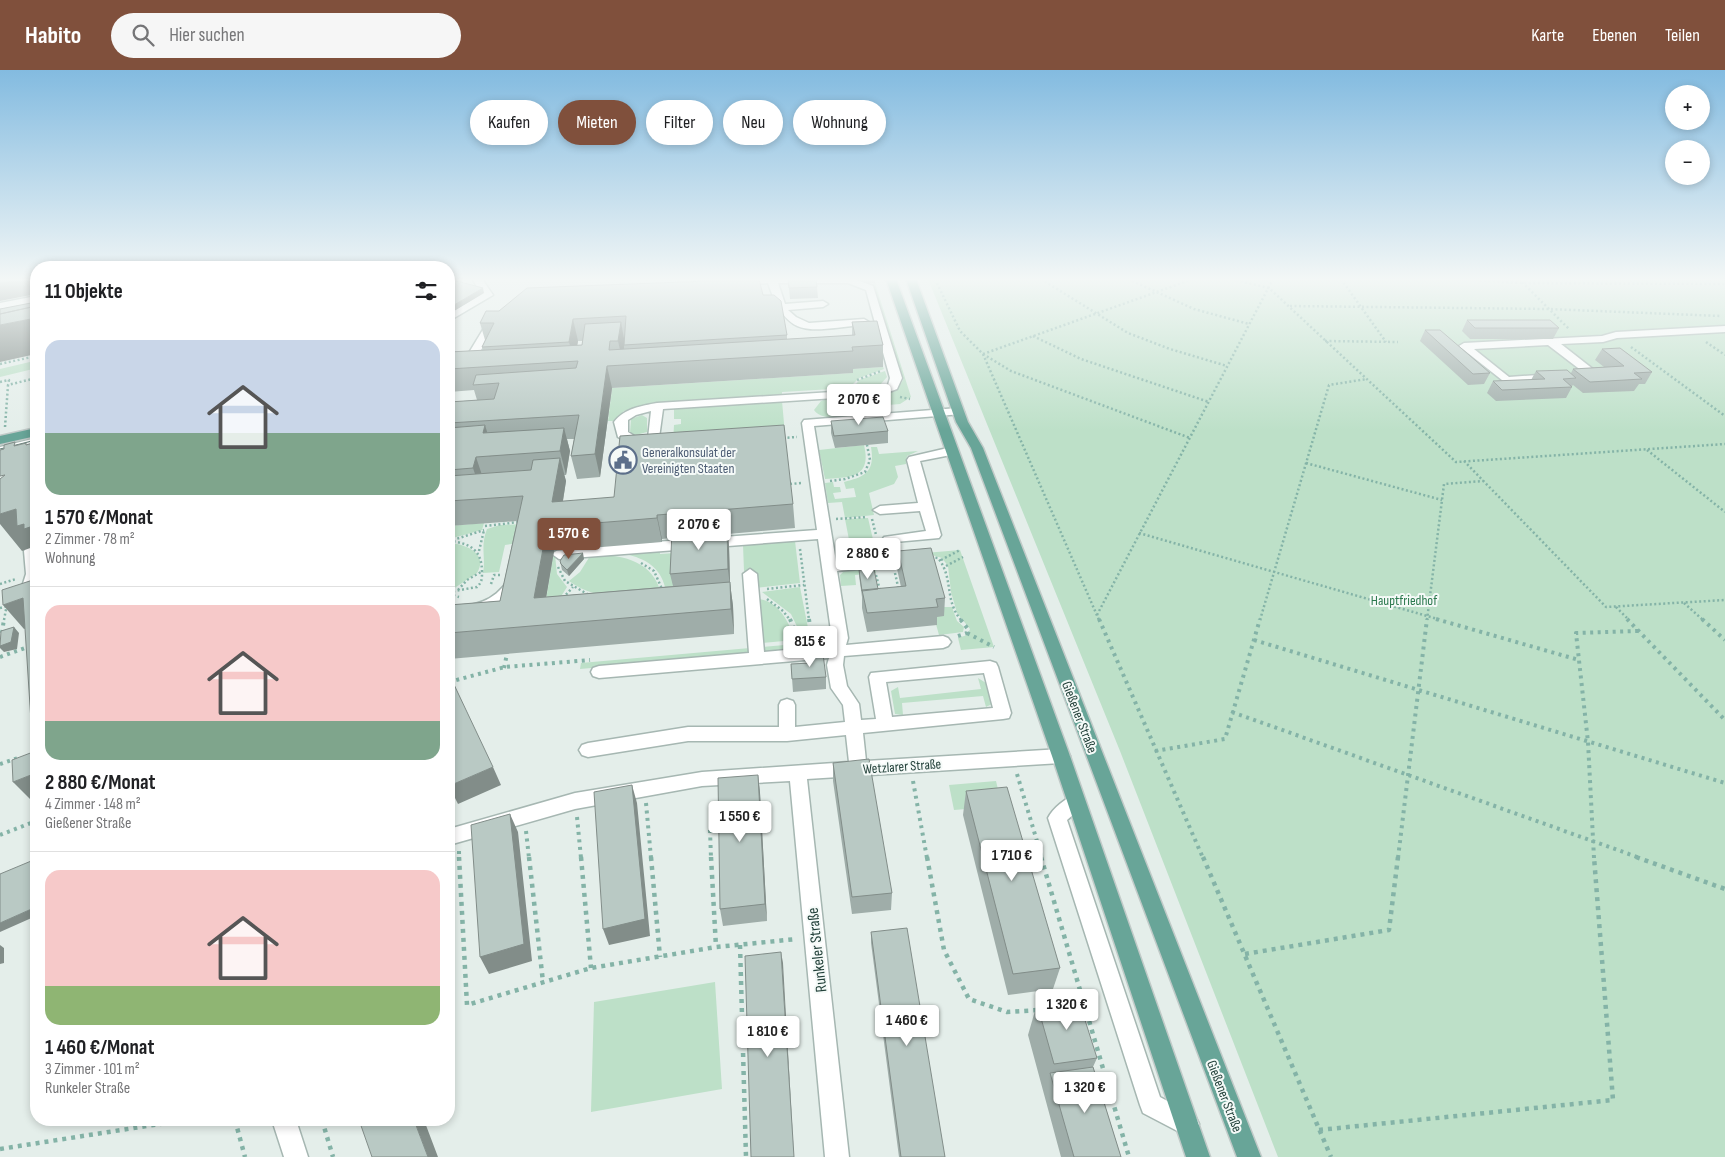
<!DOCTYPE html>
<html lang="de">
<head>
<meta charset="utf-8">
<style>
	:root { --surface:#fff; --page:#f6f6f6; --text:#202124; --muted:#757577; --line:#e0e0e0; --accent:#80503c }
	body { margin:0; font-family:"Sofia Sans Condensed",sans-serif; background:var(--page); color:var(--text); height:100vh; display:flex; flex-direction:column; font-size:19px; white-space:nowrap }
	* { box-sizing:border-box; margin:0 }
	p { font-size:16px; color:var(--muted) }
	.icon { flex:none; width:28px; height:28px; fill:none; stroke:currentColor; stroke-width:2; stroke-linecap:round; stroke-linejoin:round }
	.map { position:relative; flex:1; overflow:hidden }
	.panel { position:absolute; left:30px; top:191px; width:425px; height:865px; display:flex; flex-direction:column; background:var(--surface); border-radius:20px; box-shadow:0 2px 8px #0003 }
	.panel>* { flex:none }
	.top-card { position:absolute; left:470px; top:30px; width:475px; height:45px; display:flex; gap:10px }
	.tools { position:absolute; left:1665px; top:15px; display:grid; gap:10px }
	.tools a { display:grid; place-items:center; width:45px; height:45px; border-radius:50%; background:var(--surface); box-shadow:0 2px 8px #0003; font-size:25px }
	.price { position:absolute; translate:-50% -42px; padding:0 11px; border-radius:5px; background:#fff; color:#222; font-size:16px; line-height:32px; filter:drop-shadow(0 1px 2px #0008) }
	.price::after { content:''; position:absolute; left:50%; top:30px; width:15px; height:11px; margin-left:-8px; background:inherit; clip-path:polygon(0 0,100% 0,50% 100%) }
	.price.active { background:var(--accent); color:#fff }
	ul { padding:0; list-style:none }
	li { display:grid; align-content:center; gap:10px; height:265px; padding:0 15px }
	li+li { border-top:1px solid var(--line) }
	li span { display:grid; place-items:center; height:155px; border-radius:15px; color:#555 }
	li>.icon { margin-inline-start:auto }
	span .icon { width:90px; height:90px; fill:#fffc; stroke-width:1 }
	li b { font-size:21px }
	h2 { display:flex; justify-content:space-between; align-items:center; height:60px; padding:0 15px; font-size:21px }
	.pill { padding:0 18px; border-radius:22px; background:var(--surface); box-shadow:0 2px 8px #0003; font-size:18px; line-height:45px }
	.pill.active { background:var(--accent); color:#fff }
	header { display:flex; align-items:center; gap:30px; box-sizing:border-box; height:70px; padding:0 25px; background:var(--accent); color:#fff }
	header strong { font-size:24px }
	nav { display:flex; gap:28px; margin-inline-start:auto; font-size:18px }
	.search { width:350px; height:45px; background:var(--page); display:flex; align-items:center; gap:12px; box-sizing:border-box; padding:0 18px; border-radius:28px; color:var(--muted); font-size:19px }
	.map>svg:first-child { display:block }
	.green { fill:#bde0c8 }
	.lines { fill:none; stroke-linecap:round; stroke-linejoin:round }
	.minor-casing { stroke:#a6b7b2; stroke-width:3 }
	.major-casing { stroke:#c1cac8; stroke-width:3 }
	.path-far2 { stroke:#84b3a7; stroke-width:2.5; stroke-dasharray:2 2.5; stroke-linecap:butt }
	.path-far1 { stroke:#84b3a7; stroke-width:4; stroke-dasharray:3 4.5; stroke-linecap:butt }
	.path { stroke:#84b3a7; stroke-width:4.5; stroke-dasharray:4 5; stroke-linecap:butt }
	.minor { fill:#fff; fill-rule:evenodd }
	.major { fill:#68a598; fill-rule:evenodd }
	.tram { stroke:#5d7c75; stroke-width:1 }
	.wall { fill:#9fada9; fill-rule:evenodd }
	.shaded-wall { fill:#828d89 }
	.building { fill:#b9c9c4; stroke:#828d89 }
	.labels { text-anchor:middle; stroke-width:4; stroke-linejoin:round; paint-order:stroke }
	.service-label { font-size:14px; fill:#4e5e75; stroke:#f5faf8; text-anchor:start }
	.park-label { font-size:14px; fill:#2b794e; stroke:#f5faf8 }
	.street-label { font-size:14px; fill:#23413a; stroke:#f5faf8 }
	.near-street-label { font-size:16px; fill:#23413a; stroke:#f5faf8 }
</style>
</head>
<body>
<header>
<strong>Habito</strong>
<div class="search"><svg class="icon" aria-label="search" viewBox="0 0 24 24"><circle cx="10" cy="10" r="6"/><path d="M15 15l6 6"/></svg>Hier suchen</div>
<nav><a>Karte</a><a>Ebenen</a><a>Teilen</a></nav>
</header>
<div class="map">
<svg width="1725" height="1087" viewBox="0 0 1725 1087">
	<rect width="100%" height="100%" fill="#e4eeea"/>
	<!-- green -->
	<path class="green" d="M928 209H1725V1087H1278L1120 681Z
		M873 213H875L911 327 900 334 877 336 879 345C864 346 823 354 814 340L821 331C844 321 889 338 903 310Z
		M34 291 33 299 0 307V299Z
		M883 297 884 299 859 308 849 318 782 322V326L654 334 624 341 613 351H608L612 318 852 303V299Z
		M885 301 887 307 880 315 854 317 859 310Z
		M782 331 785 364 673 373 674 355 681 354V349H674V338Z
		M642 345 647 348V362L636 365 630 363 631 349Z
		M864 375C872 408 850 407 825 409L819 380Z
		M871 377H877L879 384 918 381 907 386 906 394 895 396 898 407 894 414 869 423 874 445 845 448 842 432 828 433 825 413 833 412 834 417H840L841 422 833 423 835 429 856 427 854 418 846 419 844 412C866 407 875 401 871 377Z
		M868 448 875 478 851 480 845 449Z
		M484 453 482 460 449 469V456Z
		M524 454 519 473 505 475 499 502 483 503C486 486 480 477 487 459L500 455Z
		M795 471 800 513 755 518 754 500 744 501 743 475Z
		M449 473C465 474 489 483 477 503L453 519H449Z
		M660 480V484L675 483 674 522 666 521C662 500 649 490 629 485V483Z
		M960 480 994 577 961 580 958 568 967 565 970 559 957 543 951 522 948 496 942 488 925 483Z
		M555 485 557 504 567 517 560 528 546 530 553 486Z
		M596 485C625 485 653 492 661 523 626 524 599 533 569 511L580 502 590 486Z
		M875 498 876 503 855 505 856 515 841 516 840 505 845 500Z
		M800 517 809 563 805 567H802L791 544 762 522Z
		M756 529C778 529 789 552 795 570L761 573Z
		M941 537H952L957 551 964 557 963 562 939 565 934 547Z
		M796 574V580L580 599 581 593Z
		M978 608 986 613 992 634 986 637 983 626 902 633 903 645 895 644 891 621 898 617 900 628 981 619Z
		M996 711 1002 736 954 740 949 715Z
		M715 912 722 1019 591 1042 594 932Z"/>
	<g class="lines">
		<!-- minor casing -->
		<g class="minor-casing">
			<path id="minor" d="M472 209H482L493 225 449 251V244L482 224Z
				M748 209H854L873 216 902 308 897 319 881 325 663 339 658 375H633L618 367 614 352C625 338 641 336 657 333L879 319 888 315 890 308 866 220 848 213H778L785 234 823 231 828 234 823 237 788 240 796 247 809 253 864 249 869 252 864 255C811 259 788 273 768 213L740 215 735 212ZM651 341 648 368 636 367 628 362V350L636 345Z
				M36 226V232L0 239V233Z
				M494 247 499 250 475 290 449 301V294L467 286 490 248Z
				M1725 256V262L1617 268 1603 272 1561 274 1598 303 1596 305 1583 307 1577 304 1582 301 1548 275 1474 279 1509 307 1552 304 1558 307 1552 310 1507 314 1459 276 1464 273 1602 266 1616 262Z
				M958 338 964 342 962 344 814 356 836 492 916 484 923 489 916 494 837 501 848 568 846 575 943 566 948 568 951 572 948 576 943 578 844 586 843 595 847 616 859 634 861 650 876 649 869 607 871 603 990 591 996 593 998 597 1011 643 1009 648 1003 649 863 663 866 691 1061 679 1067 681 1070 686 1067 691 1061 693 807 709 849 1087H825L790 711 702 716 575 739 449 775V759L575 723 702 702 849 692 846 665 787 671H688L588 687 582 685 579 680 582 675 588 673 688 657H779V635L781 631 787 629 793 631 795 635V657L845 652 843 635 831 618 827 595 829 588 599 608 593 606 591 602 593 598 599 596 749 583 743 504 750 499 757 504 764 582 831 576 832 568 818 469 559 489 552 484 559 479 817 460 802 353 804 350ZM984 603 993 638 892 647 886 612Z
				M36 368V376L0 385V377Z
				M952 377 958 381 956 384 920 391 941 465 939 468 884 473 882 470 884 467 926 461 920 441 880 444 873 440 880 436 918 433 907 390 909 387Z
				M36 474V517L33 523 28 525 21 520 26 504 24 481 26 478Z
				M513 508 520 513 517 522 484 545 449 548V538C474 536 494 532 508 510Z
				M1076 724 1082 727 1085 732 1082 737 1067 750 1160 1027 1195 1046 1199 1054 1195 1062 1187 1066 1143 1043 1140 1035 1048 748C1053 738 1066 728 1076 724Z
				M272 1050H296L308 1087H284Z"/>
		</g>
		<!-- major casing -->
		<g class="major-casing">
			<path id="major" d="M886 209H896L1070 686 1210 1087H1186L1052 686Z
				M906 209H916L968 352 983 378 1261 1087H1237L971 378 956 352Z
				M36 358V366L0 374V366Z"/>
		</g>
		<!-- path-far2 -->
		<path class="path-far2" d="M935 209 960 261 983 284 1099 550
			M1041 209 1128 263 1170 279 1227 296
			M1128 209 1194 239 1249 254
			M1232 209 1269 218 1456 392 1725 374
			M1341 209 1386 272
			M1457 209 1522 213 1725 214
			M1519 209 1569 259
			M1290 236 1548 239 1721 246
			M1033 266 1081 289 1209 332
			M1325 271 1398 272
			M1706 272 1725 285
			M1631 277 1725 346
			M983 284 1011 301 1190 368
			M983 284 1193 209
			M0 294 36 286
			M857 310 881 301
			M0 312 9 310 8 315
			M900 327 910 329
			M5 357 8 315 36 308
			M783 368 797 367
			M1647 380 1725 442
			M1464 391 1606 537 1725 530
			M1306 393 1442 430
			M830 411 845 409 865 402 870 390 867 375
			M790 414 802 413
			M836 449 867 447
			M872 449 876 465
			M485 456 519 452
			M1139 463 1441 550
			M453 470 484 460
			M449 471C470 473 482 480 482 502 482 509 482 512 477 517L449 522
			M800 479 809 550
			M479 481 484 460
			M931 487 938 488C954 508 944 530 961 550
			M941 490 960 480
			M641 493 654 501 662 519
			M946 496 963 487
			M558 497 565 511 589 525
			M895 503 899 521
			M876 505 880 521
			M0 514 16 509
			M491 514 494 505H501
			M767 519 804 515
			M458 520 467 510 481 502
			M449 524 459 527
			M563 528 573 517
			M767 529 783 541 790 550
			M1684 533 1703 550
			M1616 537 1629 550
			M0 538 7 536
			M1097 545 1273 209
			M4 550 7 534
			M1260 550 1329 315 1367 309
			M1427 550 1444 414 1483 411"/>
		<!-- path-far1 -->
		<path class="path-far1" d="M790 549 798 570
			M809 549 812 570
			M1099 549 1203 788
			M1436 549 1579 590
			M1627 549 1725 650
			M1702 549 1725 570
			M2 563 4 549
			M967 563 994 577
			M958 566 967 563 968 559 960 549
			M1254 570 1725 713
			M0 587 28 577
			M504 598 507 584
			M449 612 505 597 590 590
			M1232 642 1640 788
			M1155 681 1225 669 1260 549
			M0 694 21 687
			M1017 704 1042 788
			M913 711 927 788
			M646 733 651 788
			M577 747 581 788
			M710 760 711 788
			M526 761 529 788
			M0 765 36 751
			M459 781V788
			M1398 788 1427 549
			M1594 788 1588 672 1576 563 1639 561"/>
		<!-- path -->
		<path class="path" d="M459 787 467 935 591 898 716 877 797 869
			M529 787 543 912
			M581 787 591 898
			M651 787 660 887
			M711 787 716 877
			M927 787 944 880 969 929 1007 942 1039 940
			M1041 787 1129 1087
			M1203 787 1331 1087
			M1636 787 1725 819
			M740 875 746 1087
			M1245 884 1389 860 1398 787
			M235 1050 245 1087
			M322 1050 333 1087
			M1319 1060 1613 1030 1594 787
			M0 1079 185 1050"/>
		<!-- minor -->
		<use href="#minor" class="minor"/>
		<!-- major -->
		<use href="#major" class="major"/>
		<!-- tram -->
		<path class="tram" d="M0 379 36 370"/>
	</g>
	<!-- wall -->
	<path class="wall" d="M788 209 817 217 818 228 790 229Z
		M863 209H875V213H864Z
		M763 225 787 265V269L852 266V252L883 275V297L853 299V303L612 318 600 407 577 409 571 386 574 369H567L570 381 566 405H564L566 411 563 431 793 434 795 458 728 464 729 476 730 513 733 536 734 564 449 589V535L500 531 517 451 449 456V332L477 330 474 320 449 322V282L483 280 482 277 485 270 480 253ZM578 271H582V275H577ZM672 468 670 504 673 516 546 527 554 481 662 472V469Z
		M1467 250 1559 258 1553 269H1470L1462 261Z
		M1425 260 1490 303 1484 314 1468 315 1420 271Z
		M1602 279 1652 302 1645 314H1639L1634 321 1583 323 1573 315 1572 316V317L1566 328 1496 331 1487 323 1493 311 1531 310 1536 301 1571 303 1573 299 1604 297 1595 290Z
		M831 351 888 361V373L835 378 831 363Z
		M898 481 945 528 944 546 937 547V555L867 562 862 538V527L859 506V500L878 519 901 517 897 499Z
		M584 489 569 506 562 500 560 491Z
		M791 594 826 607V619L793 622Z
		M833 693 892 823 891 840 852 844 833 711Z
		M758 705 760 723 767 851 723 856 720 839Z
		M966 721 1060 898 1053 919 1008 925 963 745Z
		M871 862 945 1087H899L871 873Z
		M1037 934 1097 988 1093 997 1121 1087H1061L1028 965Z"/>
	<!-- shaded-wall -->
	<path class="shaded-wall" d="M24 209H36V224L0 231V213Z
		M483 218 484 223 449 244V238Z
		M36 248V284L0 292V255Z
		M573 249 578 271 575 291H574L569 272Z
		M621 252 625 274 624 275V279L623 293 618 271Z
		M607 296 612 318 600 407 595 384Z
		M485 355 492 378 490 387 483 363Z
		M564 358 570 381 566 405 560 381Z
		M476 387 484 411 481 422 473 398Z
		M560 388 566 411 559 455 552 432Z
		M16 439 36 455V481L33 477 22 481 0 454V444Z
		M657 445 662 469V472L657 448Z
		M547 457 554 481 542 552 534 528Z
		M727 458 729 476 730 513 733 536 734 564 731 539 730 517 728 499Z
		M583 483 584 489 569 506 567 500Z
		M23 528 36 555 24 559 3 535Z
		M14 557 19 563 17 579 4 582 0 578V576Z
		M493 697 501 715 458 734 449 716Z
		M36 703V735L13 712Z
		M758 705 760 723 767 851 765 834Z
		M632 715 637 733 650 866 609 875 603 859Z
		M510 744 518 762 532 891 489 904 480 887Z
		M36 837V846L0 862V853Z
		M0 875 4 878V893L0 894Z
		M781 882 783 893 794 1087Z
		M414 1050H424L438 1087H428Z"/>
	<!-- building -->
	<path class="building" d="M0 209H24L0 213Z
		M449 209 483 218 449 238Z
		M759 209 763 225H774L781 231 787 265 624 275 626 246 573 249 569 272 482 277 494 253H480L486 241H499L527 218Z
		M788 209H816L817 217 789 218Z
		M36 232V236L0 244V239Z
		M36 236V248L0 255V244Z
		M1467 250H1550L1559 258H1475Z
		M877 251 883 275 852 277 853 281 607 296 595 384 571 386 579 345 449 353V332L494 329 499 313 473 315 476 305 576 298 578 291 449 299V282L582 275 585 254 621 252 618 271H610L609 280 855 265 852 252Z
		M1425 260H1440L1490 303 1473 304Z
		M1620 278 1652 302 1634 303 1642 309 1590 312 1573 299 1624 296 1602 279Z
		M1567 300 1576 308 1563 309 1572 317 1502 320 1493 311 1545 309 1536 301Z
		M883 347 888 361 834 366 831 351Z
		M485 355 483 363 564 358 560 381 476 387 473 398 449 400V358Z
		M784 355 793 434 657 445V448L547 457 534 528 730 512 731 539 449 563V535L500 531 523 426 449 431V406L531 400 533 390 560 388 552 432 614 427 620 366Z
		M15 372 14 376 26 373V375L36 372V455L24 459V454L17 456 16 439 0 444V409L5 405 0 406V380L4 379V375Z
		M727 458 728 499 670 504 672 462Z
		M931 478 945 528 936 529 938 537 867 543 862 520 906 516 898 481Z
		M583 483 567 500 561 494 560 491 564 485Z
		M874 499 878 519 862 521 859 500Z
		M36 509V703L13 712 12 690 33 682 23 528 3 535 2 520Z
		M14 557 11 572 0 576 1 561Z
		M823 584 826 607 792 609 791 594 811 593 810 585Z
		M449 604 493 697 449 716Z
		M869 689 892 823 852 827 833 693Z
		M758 705 765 834 720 839 718 708Z
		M632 715 645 849 603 859 594 722Z
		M1007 717 1060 898 1013 904 966 721Z
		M510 744 524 874 480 887 471 755Z
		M36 789V837L0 853V804Z
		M907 858 945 1087H901L871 862Z
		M781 882 794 1087H751L745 886Z
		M1078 928 1097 988 1054 994 1037 934Z
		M1093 997 1121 1087H1074L1050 1003Z
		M359 1050H414L428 1087H372Z"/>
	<!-- sky -->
	<linearGradient id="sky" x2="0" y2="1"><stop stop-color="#83bbe0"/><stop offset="0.58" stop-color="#f3f7f6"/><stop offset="1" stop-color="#f3f7f6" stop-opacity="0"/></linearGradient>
	<rect width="1725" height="361" fill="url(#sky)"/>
	<!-- icons -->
	<defs>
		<g id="civic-ring" transform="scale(1.4375)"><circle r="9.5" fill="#f5faf8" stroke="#5c6f8a" stroke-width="1.5"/><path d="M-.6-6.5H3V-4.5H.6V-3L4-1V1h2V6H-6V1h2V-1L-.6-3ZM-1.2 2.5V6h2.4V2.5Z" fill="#5c6f8a"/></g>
	</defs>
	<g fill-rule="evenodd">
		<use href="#civic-ring" x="623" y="390"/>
	</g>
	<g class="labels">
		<!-- service labels -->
		<g class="service-label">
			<text x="642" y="387">Generalkonsulat der<tspan x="642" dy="16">Vereinigten Staaten</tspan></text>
		</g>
		<!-- park labels -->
		<g class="park-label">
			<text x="1404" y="535">Hauptfriedhof</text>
		</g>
		<!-- street labels -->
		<g class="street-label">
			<text transform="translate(1080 647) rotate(69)" y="5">Gießener Straße</text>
			<text transform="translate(902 696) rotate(-4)" y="5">Wetzlarer Straße</text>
			<text transform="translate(1225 1026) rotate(69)" y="5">Gießener Straße</text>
		</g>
		<!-- near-street labels -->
		<g class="near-street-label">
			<text transform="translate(816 880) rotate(-96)" y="6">Runkeler Straße</text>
		</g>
	</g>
</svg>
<div class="tools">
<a>+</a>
<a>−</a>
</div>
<b class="price" style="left:859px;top:356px">2 070 €</b>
<b class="price" style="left:699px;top:481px">2 070 €</b>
<b class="price active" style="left:569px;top:490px">1 570 €</b>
<b class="price" style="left:868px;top:510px">2 880 €</b>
<b class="price" style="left:810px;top:598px">815 €</b>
<b class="price" style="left:740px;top:773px">1 550 €</b>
<b class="price" style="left:1012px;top:812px">1 710 €</b>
<b class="price" style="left:1067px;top:961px">1 320 €</b>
<b class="price" style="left:907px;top:977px">1 460 €</b>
<b class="price" style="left:768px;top:988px">1 810 €</b>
<b class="price" style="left:1085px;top:1044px">1 320 €</b>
<div class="top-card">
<a class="pill">Kaufen</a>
<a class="pill active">Mieten</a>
<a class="pill">Filter</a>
<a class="pill">Neu</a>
<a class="pill">Wohnung</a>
</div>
<section class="panel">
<h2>11 Objekte<svg class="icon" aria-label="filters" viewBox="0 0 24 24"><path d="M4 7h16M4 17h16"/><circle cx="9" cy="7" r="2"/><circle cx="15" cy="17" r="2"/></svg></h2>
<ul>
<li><span style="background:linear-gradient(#c9d6e8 60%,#7fa58c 0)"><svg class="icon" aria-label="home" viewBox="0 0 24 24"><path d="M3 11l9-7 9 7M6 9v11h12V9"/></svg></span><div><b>1 570 €/Monat</b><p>2 Zimmer · 78 m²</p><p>Wohnung</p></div></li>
<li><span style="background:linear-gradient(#f6c9c9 75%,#7fa58c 0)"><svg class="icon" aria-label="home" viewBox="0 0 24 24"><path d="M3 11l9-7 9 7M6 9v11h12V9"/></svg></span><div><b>2 880 €/Monat</b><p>4 Zimmer · 148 m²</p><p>Gießener Straße</p></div></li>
<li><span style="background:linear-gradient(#f6c9c9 75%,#8fb573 0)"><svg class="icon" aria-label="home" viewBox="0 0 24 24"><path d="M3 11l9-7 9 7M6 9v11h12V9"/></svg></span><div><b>1 460 €/Monat</b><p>3 Zimmer · 101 m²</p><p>Runkeler Straße</p></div></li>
</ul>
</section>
</div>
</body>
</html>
